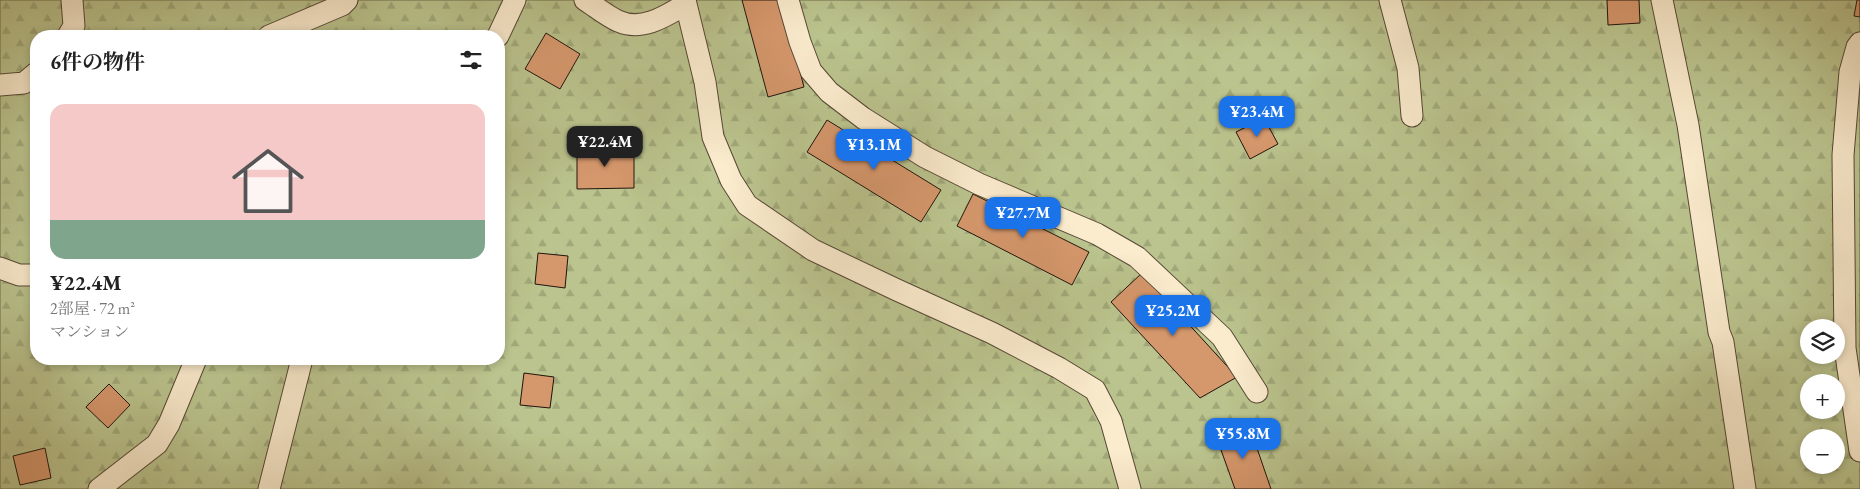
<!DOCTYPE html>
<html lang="ja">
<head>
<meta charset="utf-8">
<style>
	:root { --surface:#fff; --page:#f6f6f6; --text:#222; --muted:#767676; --accent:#1a73e8 }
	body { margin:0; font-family:"EB Garamond","Noto Serif JP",serif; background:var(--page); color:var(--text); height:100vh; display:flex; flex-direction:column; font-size:19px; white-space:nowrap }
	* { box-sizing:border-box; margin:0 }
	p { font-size:16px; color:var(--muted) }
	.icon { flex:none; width:28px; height:28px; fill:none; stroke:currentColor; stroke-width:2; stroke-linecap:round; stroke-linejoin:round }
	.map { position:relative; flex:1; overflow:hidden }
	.panel { position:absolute; left:30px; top:30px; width:475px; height:335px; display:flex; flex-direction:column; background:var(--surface); border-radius:20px; box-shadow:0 2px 8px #0003 }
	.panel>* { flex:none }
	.fabs { position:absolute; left:1800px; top:319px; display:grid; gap:10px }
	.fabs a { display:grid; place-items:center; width:45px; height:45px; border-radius:50%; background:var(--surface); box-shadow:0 2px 8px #0003; font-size:25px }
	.price { position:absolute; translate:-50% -42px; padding:0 11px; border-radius:10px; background:var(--accent); color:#fff; font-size:16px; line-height:32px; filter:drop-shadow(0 1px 2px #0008) }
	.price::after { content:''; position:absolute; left:50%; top:30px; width:15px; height:11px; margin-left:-8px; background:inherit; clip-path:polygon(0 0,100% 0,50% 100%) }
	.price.on { background:#222; color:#fff }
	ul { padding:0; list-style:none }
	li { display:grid; align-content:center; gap:10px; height:265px; padding:0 20px }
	li span { display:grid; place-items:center; height:155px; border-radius:15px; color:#555 }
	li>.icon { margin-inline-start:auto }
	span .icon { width:90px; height:90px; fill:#fffc; stroke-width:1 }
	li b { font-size:21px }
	h2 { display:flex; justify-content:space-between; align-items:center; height:60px; padding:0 20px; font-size:21px }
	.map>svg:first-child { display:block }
	.forest { fill:url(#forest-firs); stroke:#6e6c4d; fill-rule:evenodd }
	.building { fill:#d5976c; stroke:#20140c }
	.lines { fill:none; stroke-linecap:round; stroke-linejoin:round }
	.minor-casing { stroke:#564836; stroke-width:23 }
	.minor { stroke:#fbecce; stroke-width:21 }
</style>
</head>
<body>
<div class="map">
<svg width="1860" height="489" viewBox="0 0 1860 489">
	<defs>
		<pattern id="forest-firs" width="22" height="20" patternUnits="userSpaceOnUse" patternTransform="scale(1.25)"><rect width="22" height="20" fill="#bbc48e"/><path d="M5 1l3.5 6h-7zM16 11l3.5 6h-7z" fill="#a0a879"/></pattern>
	</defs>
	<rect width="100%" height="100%" fill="#f9e2b3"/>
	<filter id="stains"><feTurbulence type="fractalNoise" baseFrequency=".004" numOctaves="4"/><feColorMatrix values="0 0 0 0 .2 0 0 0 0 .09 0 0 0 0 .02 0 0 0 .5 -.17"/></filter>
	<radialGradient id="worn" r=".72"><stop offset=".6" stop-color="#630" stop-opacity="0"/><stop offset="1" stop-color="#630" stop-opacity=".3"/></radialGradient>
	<!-- forest -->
	<path class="forest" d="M0 0H1860V489H0ZM36 36H499V359H36ZM1809 328H1836V355H1809ZM1809 382H1836V410H1809ZM1809 438H1836V465H1809Z"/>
	<!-- building -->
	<path class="building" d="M742 0H781L804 87 768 97Z
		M1607 0H1639L1640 23 1608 25Z
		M1857 0H1860V17L1854 16Z
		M546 33 580 54 560 89 525 69Z
		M1264 118 1278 144 1250 159 1236 132Z
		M827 120 941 190 921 222 807 152Z
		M577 148H634V188L577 189Z
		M973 194 1089 252 1072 285 957 226Z
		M538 253 568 256 565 288 535 284Z
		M1142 273 1237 377 1200 398 1111 302Z
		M524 373 554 377 550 408 520 405Z
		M109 384 130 405 108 428 86 407Z
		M1249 425 1271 489H1235L1216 436Z
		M45 448 51 478 20 485 13 456Z"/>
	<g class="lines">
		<!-- minor casing -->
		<g class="minor-casing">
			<path id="minor" d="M585 0C596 7 607 16 618 21 642 32 666 16 686 4
				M685 0 705 82 713 137 731 180 747 205 813 250 897 290 992 333 1059 368 1095 390 1111 421 1130 489
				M788 0 800 42 811 71 829 92 863 118 925 157 979 184 1097 234 1137 257 1222 337 1257 392
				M1390 0 1408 68 1412 116
				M1662 0 1688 125 1719 332 1723 342 1745 489
				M68 36 74 26 72 0
				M269 36 342 5 347 0
				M498 36 515 0
				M1860 43 1857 47 1850 72 1843 155 1845 348 1860 451
				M0 85 24 83 36 73
				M0 268 19 275H36
				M99 489 157 444 169 424 196 359
				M269 489 302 359"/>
		</g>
		<!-- minor -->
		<use href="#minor" class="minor"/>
	</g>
	<rect width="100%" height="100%" filter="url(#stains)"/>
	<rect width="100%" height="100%" fill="url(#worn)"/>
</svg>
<div class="fabs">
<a><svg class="icon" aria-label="layers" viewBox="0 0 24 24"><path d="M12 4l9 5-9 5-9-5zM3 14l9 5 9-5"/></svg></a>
<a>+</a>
<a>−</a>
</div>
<b class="price" style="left:1257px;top:138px">¥23.4M</b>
<b class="price on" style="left:605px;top:168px">¥22.4M</b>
<b class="price" style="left:874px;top:171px">¥13.1M</b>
<b class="price" style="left:1023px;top:239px">¥27.7M</b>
<b class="price" style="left:1173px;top:337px">¥25.2M</b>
<b class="price" style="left:1243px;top:460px">¥55.8M</b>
<section class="panel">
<h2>6件の物件<svg class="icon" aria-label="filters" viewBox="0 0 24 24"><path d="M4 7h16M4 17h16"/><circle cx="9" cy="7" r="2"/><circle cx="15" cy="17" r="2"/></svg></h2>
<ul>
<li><span style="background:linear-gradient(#f6c9c9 75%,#7fa58c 0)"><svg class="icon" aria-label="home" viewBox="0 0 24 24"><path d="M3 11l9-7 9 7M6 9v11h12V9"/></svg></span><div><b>¥22.4M</b><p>2部屋 · 72 m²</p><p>マンション</p></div></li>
</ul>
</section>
</div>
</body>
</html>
